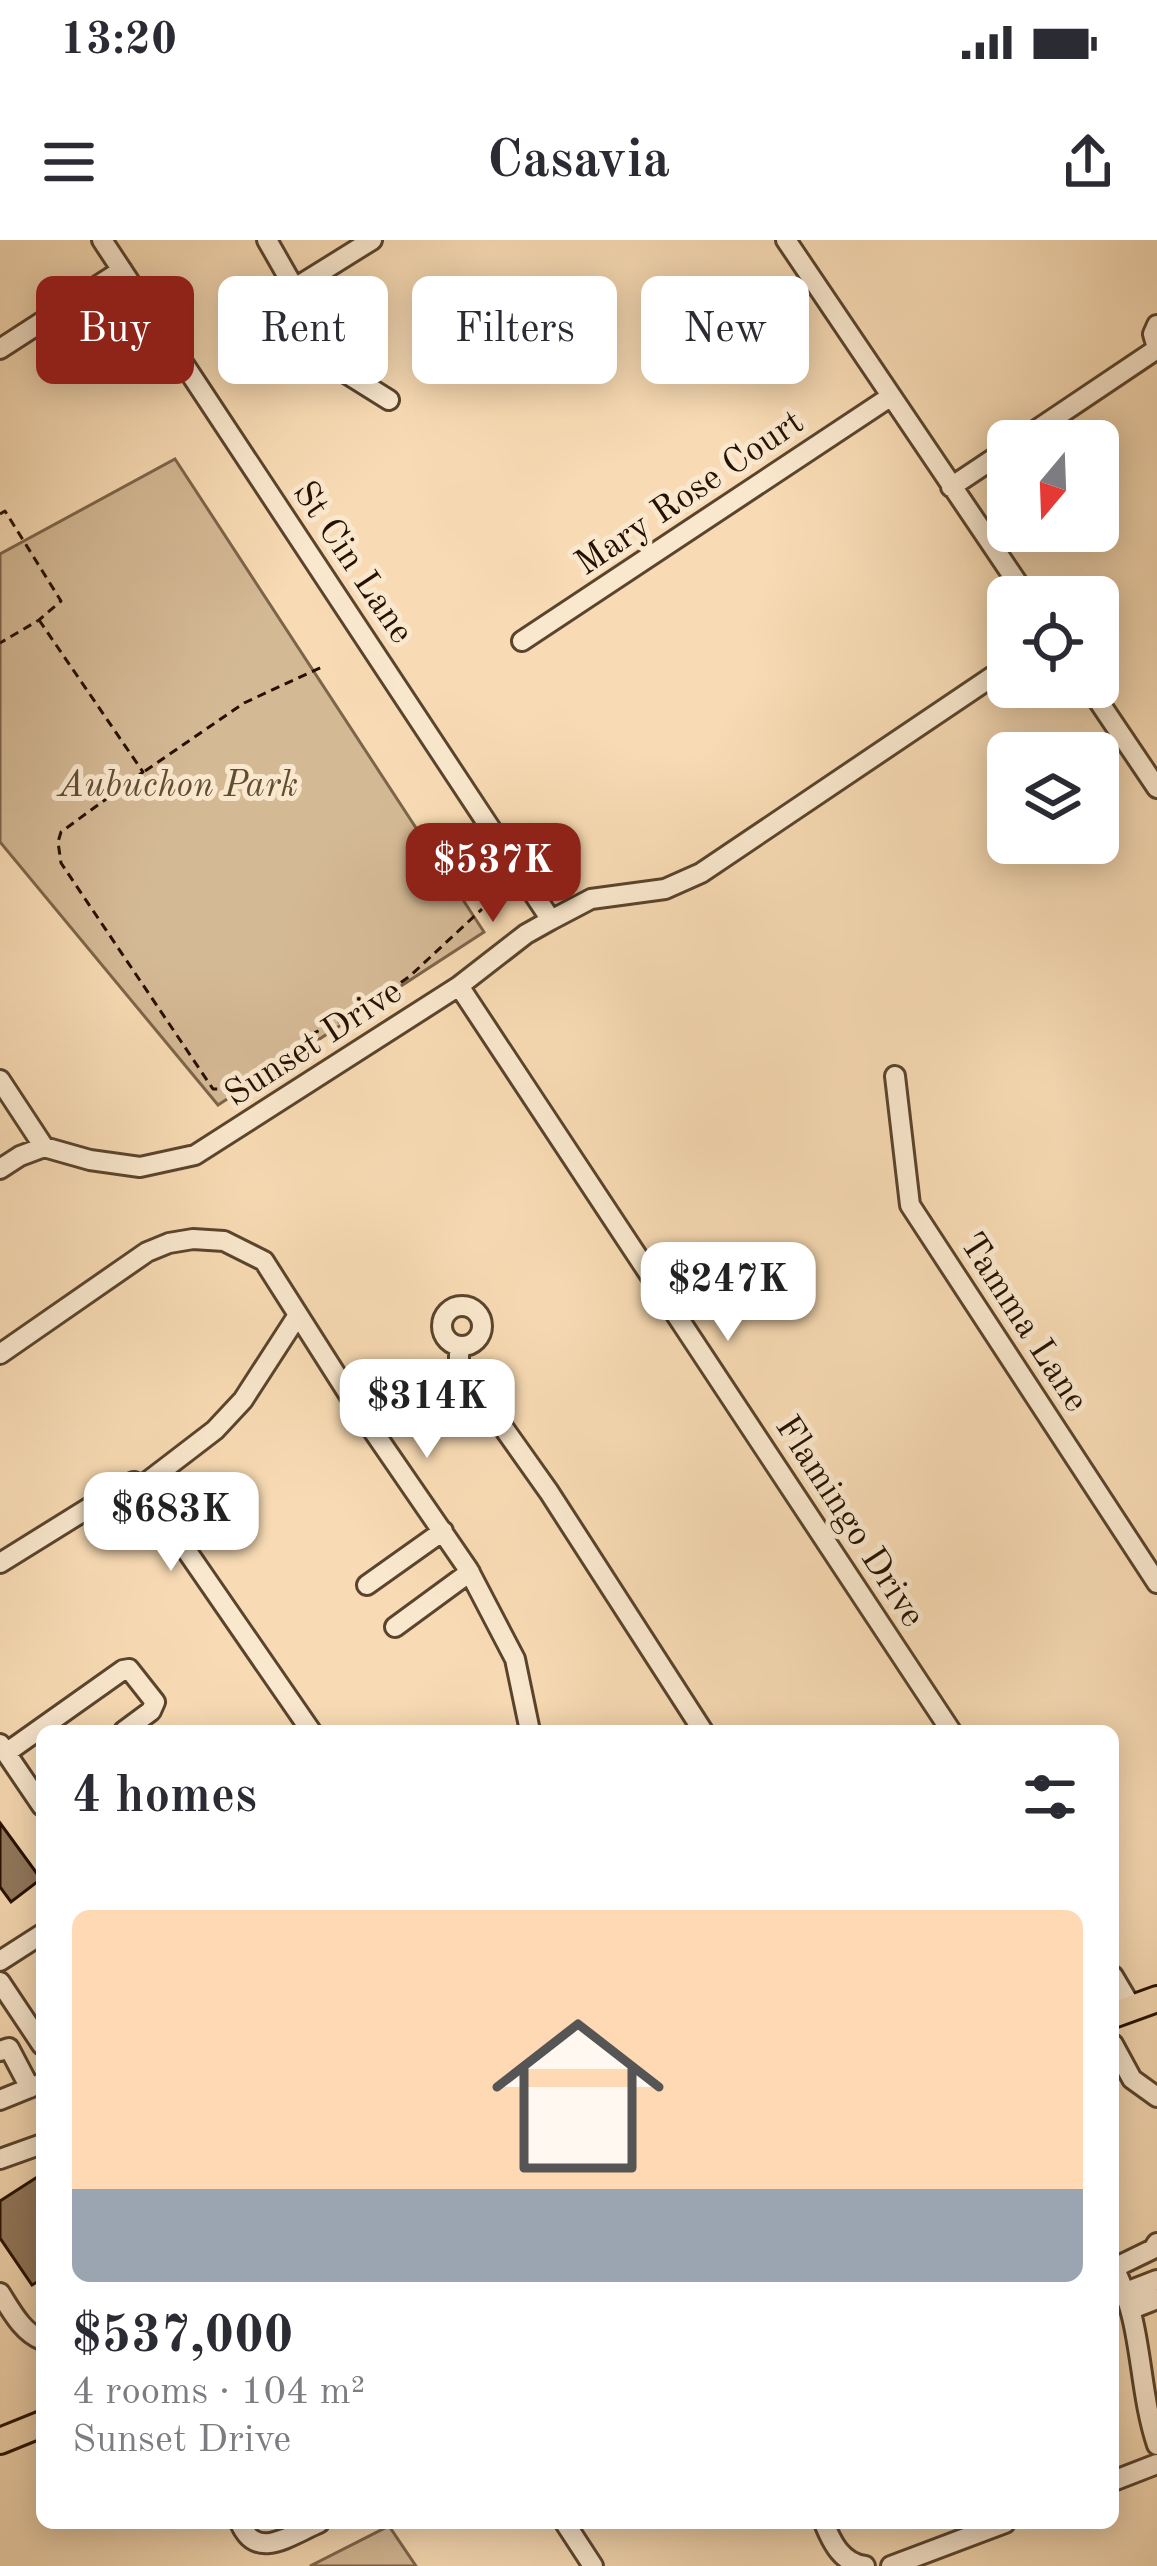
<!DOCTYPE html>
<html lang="en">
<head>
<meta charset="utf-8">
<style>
	:root { --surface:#fff; --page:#f7f7f7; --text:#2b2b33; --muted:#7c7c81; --line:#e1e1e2; --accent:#8f2418 }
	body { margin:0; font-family:"Old Standard TT",serif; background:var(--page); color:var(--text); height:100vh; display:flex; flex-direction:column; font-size:45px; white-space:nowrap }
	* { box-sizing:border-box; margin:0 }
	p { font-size:39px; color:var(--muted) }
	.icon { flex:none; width:66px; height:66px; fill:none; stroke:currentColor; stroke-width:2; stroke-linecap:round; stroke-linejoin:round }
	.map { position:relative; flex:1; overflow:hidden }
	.drawer { position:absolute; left:36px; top:1485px; width:1083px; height:804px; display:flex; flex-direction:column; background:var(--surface); border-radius:18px; box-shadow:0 6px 30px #0003 }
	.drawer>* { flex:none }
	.top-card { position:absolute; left:36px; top:36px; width:1086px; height:108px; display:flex; gap:24px }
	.needle { width:78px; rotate:199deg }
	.controls { position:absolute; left:987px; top:180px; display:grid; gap:24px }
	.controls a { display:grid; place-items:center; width:132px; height:132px; border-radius:18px; background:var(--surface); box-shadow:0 6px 30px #0003; font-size:60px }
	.price { position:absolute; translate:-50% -102px; padding:0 27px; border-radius:24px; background:#fff; color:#222; font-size:39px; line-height:78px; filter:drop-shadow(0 3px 6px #0008) }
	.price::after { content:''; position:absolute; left:50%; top:72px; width:36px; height:27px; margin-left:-18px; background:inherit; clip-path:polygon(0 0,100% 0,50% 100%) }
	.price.on { background:var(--accent); color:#fff }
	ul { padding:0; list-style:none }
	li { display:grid; align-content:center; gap:24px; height:636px; padding:0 36px }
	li+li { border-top:3px solid var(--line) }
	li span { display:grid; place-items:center; height:372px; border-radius:18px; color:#555 }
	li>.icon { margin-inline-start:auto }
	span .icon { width:216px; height:216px; fill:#fffc; stroke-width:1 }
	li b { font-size:51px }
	h2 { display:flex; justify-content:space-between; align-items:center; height:144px; padding:0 36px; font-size:51px }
	.pill { padding:0 42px; border-radius:18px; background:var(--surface); box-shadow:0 6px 30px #0003; font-size:42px; line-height:108px }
	.pill.on { background:var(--accent); color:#fff }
	.status { display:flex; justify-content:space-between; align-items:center; height:84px; padding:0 60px; background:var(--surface); direction:ltr }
	.status svg { height:33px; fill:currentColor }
	header { display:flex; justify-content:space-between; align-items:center; height:156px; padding:0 36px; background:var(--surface); font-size:54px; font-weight:600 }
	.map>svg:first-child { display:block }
	.green { fill:#d4b995; stroke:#7d654a; stroke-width:3 }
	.building { fill:#937a5e; stroke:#261100; stroke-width:3 }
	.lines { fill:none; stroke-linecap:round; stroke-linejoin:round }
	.minor-casing { stroke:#5a442d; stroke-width:24 }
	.major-casing { stroke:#261100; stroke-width:30 }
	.path { stroke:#261100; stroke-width:3; stroke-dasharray:9 6; stroke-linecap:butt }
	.minor { stroke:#fae8ce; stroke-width:18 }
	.major { stroke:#f8dbb4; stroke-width:24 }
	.labels { text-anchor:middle; stroke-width:10; stroke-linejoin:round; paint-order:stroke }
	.street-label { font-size:36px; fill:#261100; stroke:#fae8ce }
	.park-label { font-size:36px; font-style:italic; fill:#634c34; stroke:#fae8ce }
</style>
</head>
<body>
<div class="status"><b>13:20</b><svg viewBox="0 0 49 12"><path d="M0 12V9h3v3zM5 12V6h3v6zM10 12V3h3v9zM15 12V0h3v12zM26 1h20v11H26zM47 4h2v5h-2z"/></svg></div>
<header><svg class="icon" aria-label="menu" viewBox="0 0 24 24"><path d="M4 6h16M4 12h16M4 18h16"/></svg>Casavia<svg class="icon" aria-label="share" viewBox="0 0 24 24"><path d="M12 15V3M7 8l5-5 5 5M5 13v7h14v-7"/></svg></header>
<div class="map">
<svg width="1157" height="2326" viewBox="0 0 1157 2326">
	<rect width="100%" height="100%" fill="#f8dbb4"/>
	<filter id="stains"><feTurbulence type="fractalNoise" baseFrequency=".00167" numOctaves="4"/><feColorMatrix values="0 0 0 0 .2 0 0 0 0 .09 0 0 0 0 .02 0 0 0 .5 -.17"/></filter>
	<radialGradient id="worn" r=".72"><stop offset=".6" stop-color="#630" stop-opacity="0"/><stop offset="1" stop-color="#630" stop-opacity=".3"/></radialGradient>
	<!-- green -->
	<path class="green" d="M175 219 484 692 218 865 0 602V314Z
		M389 2286 416 2326H310Z"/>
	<!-- building -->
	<path class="building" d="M0 1583 41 1639 11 1662 0 1647Z
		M42 1934V2039L32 2045 0 1998V1961Z"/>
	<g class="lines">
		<!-- minor casing -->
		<g class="minor-casing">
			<path id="minor" d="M102 0 551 680
				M267 0 341 130 389 160
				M786 0 1027 357
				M295 48 372 0
				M1157 85 1153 94 1157 108
				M0 109 122 30
				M1020 201 1157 109
				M951 247 1008 209
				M522 401 890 157
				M1089 447 1157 548
				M459 746 951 1491
				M895 836 910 965 1157 1343
				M0 840 44 907
				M0 929 20 916 44 907 90 920 140 927 195 915 459 746 526 694 551 680 591 659 665 649 701 633 1008 426
				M442 1086a20 20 0 1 1 40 0a20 20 0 1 1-40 0Z
				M459 1106V1125L549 1252 703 1491
				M0 1114 147 1012 169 1003 193 999 224 1001 264 1021 358 1169 468 1329 515 1419 530 1491
				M142 1246 215 1190 243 1160 298 1075
				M0 1323 121 1248 134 1242 142 1246 311 1491
				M367 1345 443 1291
				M395 1387 470 1332
				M0 1504 42 1566
				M6 1513 123 1430 129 1429 155 1462 151 1471 124 1491
				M0 1721 42 1694
				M1113 1736 1132 1768
				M0 1742 42 1805
				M1113 1804 1132 1839 1157 1857
				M0 1811 9 1808 30 1848
				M0 1860 42 1843
				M0 1919 42 1904
				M1113 2026C1144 2083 1137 2145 1157 2205
				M1114 2028 1153 2009 1157 2003
				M0 2053C11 2070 22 2092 42 2100
				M1113 2057 1157 2040
				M1132 2069 1157 2059
				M1113 2241 1157 2224
				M240 2283C257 2322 290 2295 319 2283
				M565 2283 593 2326
				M824 2283C832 2303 842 2323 865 2326
				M891 2326 1005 2283"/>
		</g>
		<!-- major casing -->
		<g class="major-casing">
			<path id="major" d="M1113 1775 1157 1759
				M0 2201 42 2184"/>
		</g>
		<!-- path -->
		<path class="path" d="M0 274 5 271 61 361 39 380 0 403
			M39 380 143 532 61 592 58 602 61 623 213 849H237L316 792 358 773 410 736 482 669
			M145 531 244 463 324 426"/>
		<!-- minor -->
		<use href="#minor" class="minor"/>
		<!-- major -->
		<use href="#major" class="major"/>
	</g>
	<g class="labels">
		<!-- street labels -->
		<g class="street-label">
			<text transform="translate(688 251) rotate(-34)" y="13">Mary Rose Court</text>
			<text transform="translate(355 321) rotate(56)" y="13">St Cin Lane</text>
			<text transform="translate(312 801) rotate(-33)" y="13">Sunset Drive</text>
			<text transform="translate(1026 1081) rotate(57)" y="13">Tamma Lane</text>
			<text transform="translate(852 1280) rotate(57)" y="13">Flamingo Drive</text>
		</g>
		<!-- park labels -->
		<g class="park-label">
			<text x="178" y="556">Aubuchon Park</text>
		</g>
	</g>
	<rect width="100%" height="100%" filter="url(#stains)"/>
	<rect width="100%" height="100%" fill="url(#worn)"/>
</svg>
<div class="controls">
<a><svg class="needle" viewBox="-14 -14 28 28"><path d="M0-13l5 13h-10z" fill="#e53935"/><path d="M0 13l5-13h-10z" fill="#7c7c81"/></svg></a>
<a><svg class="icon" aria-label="locate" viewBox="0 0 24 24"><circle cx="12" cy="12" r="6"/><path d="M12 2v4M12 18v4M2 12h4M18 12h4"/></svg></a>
<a><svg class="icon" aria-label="layers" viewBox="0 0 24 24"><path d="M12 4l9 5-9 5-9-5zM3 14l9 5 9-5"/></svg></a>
</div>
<b class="price on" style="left:493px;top:685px">$537K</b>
<b class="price" style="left:728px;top:1104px">$247K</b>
<b class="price" style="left:427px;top:1221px">$314K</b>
<b class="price" style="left:171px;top:1334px">$683K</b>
<div class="top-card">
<a class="pill on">Buy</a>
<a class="pill">Rent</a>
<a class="pill">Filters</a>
<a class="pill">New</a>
</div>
<section class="drawer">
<h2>4 homes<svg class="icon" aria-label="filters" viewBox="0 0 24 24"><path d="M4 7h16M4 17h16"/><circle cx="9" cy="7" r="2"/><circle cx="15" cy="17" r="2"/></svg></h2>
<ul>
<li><span style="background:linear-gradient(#ffd9b3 75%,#9aa5b1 0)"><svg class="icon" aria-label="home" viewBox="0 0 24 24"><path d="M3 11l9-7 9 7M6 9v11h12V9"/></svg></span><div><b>$537,000</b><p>4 rooms · 104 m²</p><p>Sunset Drive</p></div></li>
</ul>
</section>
</div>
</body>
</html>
